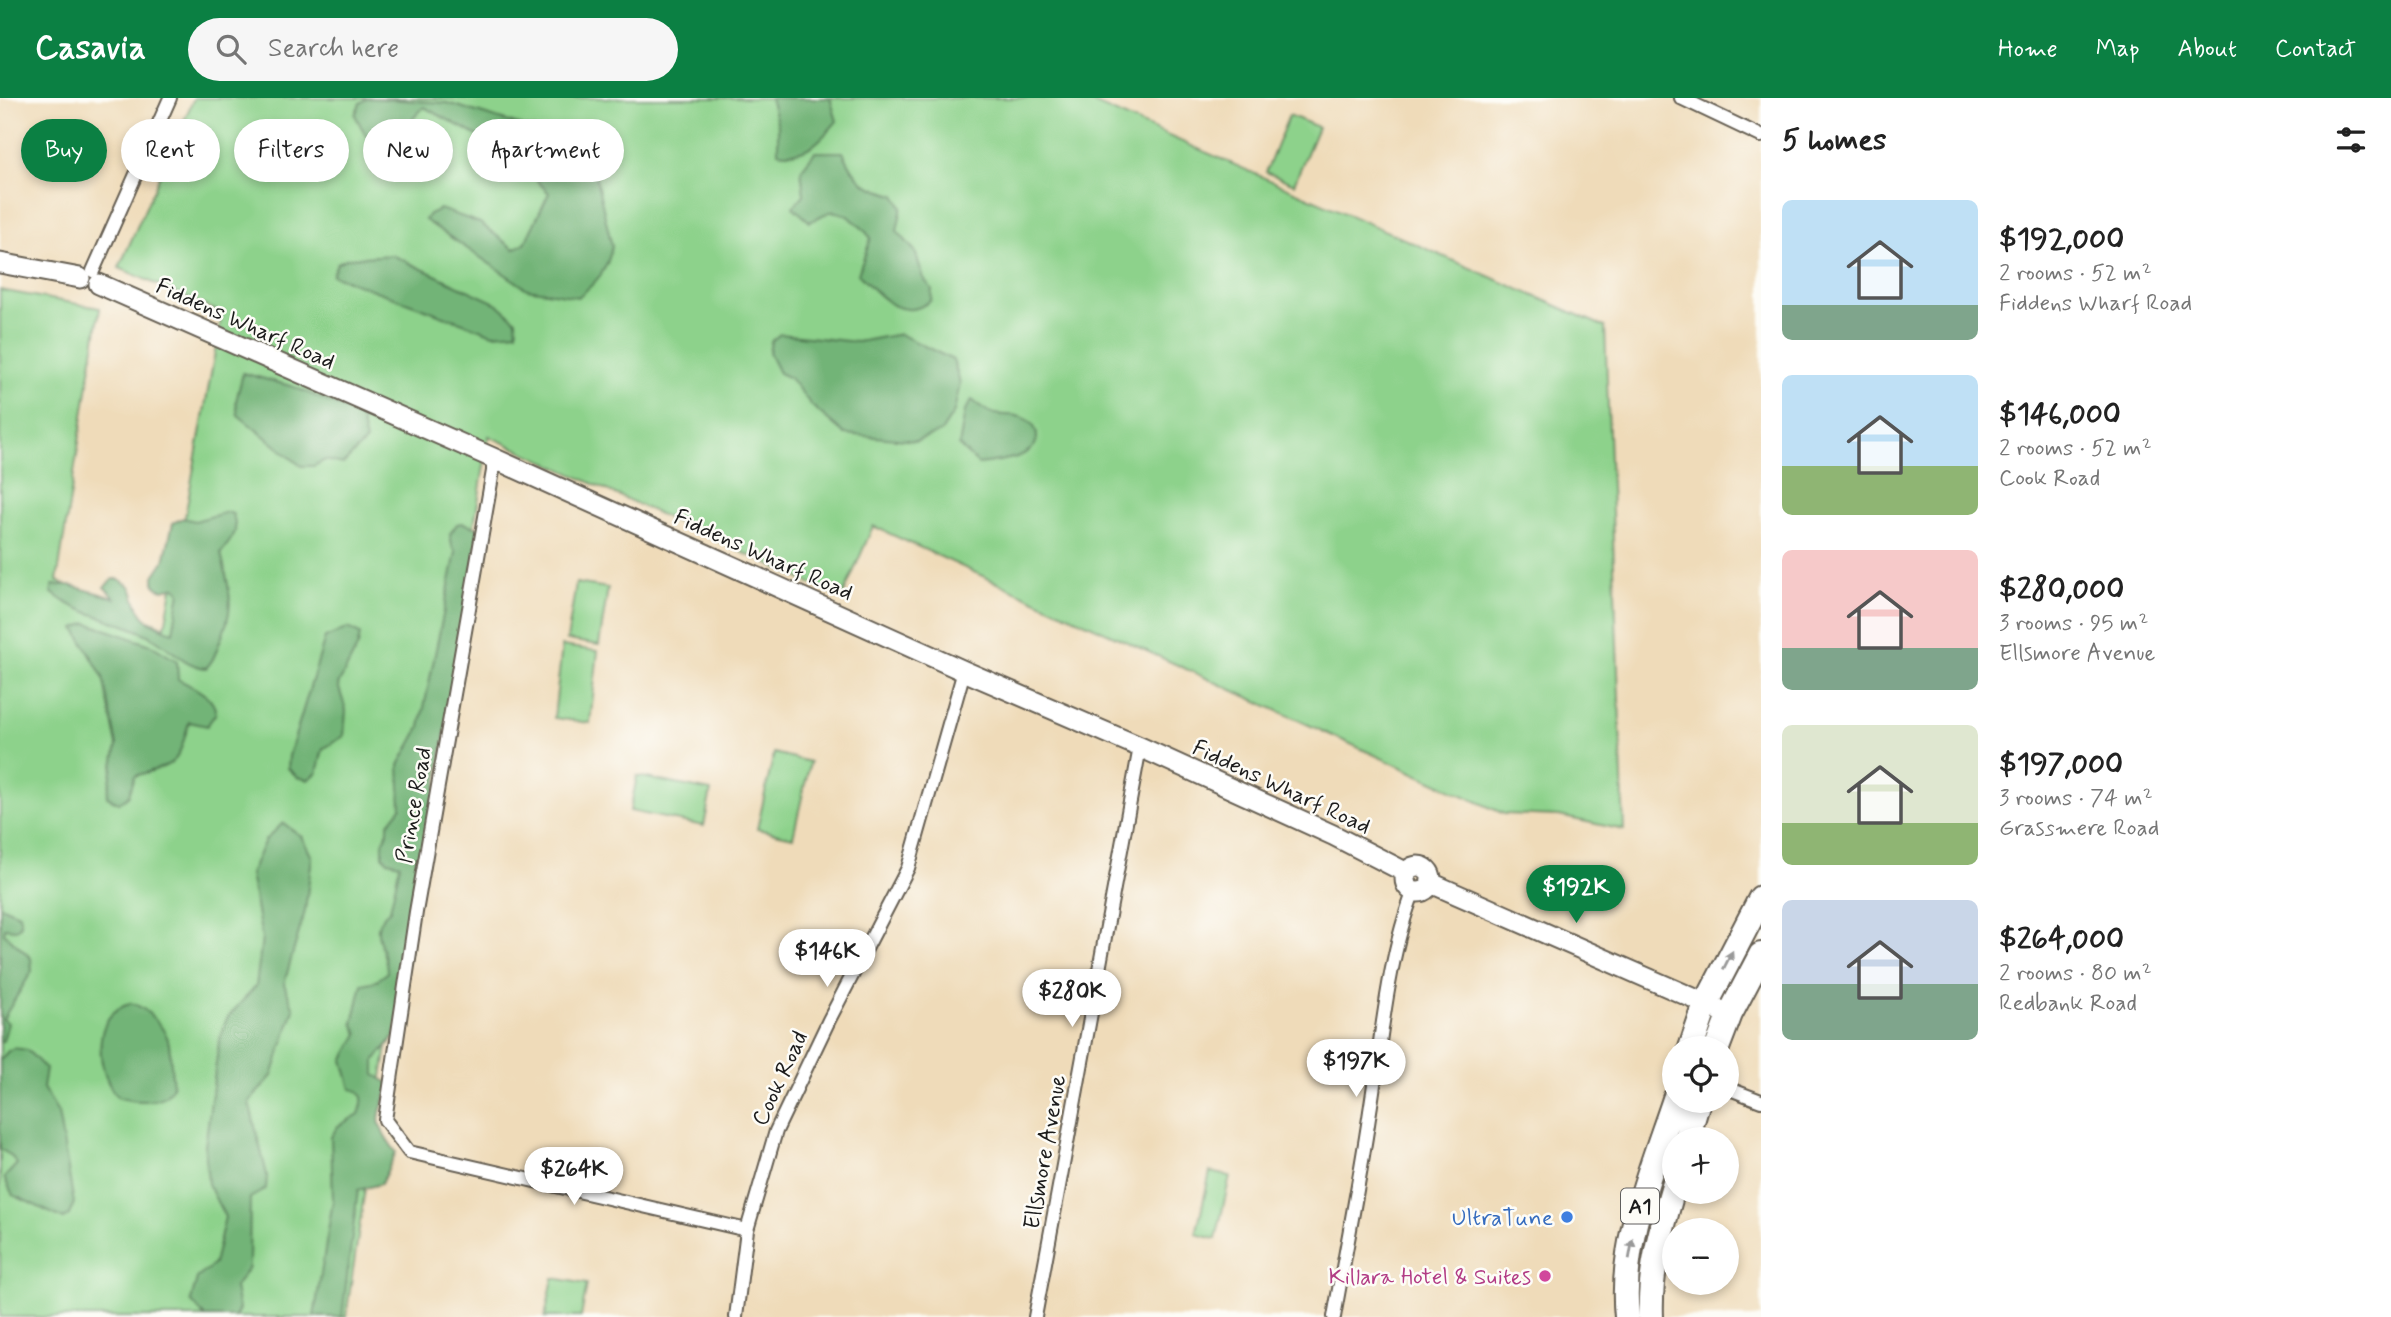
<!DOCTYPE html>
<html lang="en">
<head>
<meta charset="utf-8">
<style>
	:root { --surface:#fff; --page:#f6f6f6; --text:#222; --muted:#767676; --accent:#0b8043 }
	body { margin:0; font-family:Mynerve,sans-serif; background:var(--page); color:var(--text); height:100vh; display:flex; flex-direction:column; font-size:26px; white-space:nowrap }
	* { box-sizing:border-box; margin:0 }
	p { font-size:23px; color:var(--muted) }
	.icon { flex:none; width:38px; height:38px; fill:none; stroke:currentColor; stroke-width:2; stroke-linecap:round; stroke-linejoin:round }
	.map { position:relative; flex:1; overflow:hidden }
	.drawer { display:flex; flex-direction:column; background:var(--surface); width:630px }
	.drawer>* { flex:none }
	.guide { position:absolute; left:21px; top:21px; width:665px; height:63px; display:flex; gap:14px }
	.tools { position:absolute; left:1662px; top:938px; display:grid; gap:14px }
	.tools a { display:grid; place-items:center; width:77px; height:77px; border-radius:50%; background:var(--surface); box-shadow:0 4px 10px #0003; font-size:35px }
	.price { position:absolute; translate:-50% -60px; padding:0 16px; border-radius:24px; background:#fff; color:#222; font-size:23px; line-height:46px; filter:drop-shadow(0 2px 4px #0008) }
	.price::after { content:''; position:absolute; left:50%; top:42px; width:21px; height:16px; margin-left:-10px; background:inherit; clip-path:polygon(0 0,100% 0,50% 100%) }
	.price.active { background:var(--accent); color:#fff }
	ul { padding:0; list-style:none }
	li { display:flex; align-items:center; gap:21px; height:175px; padding:0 21px }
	li span { display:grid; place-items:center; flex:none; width:196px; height:140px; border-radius:10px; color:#555 }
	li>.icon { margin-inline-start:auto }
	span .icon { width:84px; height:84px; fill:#fffc; stroke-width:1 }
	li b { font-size:30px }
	h2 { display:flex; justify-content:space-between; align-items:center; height:84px; padding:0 21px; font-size:30px }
	.chip { padding:0 24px; border-radius:32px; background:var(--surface); box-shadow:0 4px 10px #0003; font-size:24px; line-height:63px }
	.chip.active { background:var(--accent); color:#fff }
	header { display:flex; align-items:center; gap:42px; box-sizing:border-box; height:98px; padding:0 35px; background:var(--accent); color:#fff }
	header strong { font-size:33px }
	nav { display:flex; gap:38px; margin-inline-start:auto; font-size:24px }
	.search { width:490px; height:63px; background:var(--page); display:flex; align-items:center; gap:18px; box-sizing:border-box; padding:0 24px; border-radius:38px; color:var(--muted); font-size:26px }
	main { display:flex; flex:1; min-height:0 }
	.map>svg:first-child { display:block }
	.green { fill:#8dd28b; stroke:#547754; stroke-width:2 }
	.forest { fill:#72b477; stroke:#47684a; stroke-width:2 }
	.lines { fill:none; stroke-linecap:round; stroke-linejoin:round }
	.street-casing { stroke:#665f53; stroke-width:16 }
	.secondary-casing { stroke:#665f53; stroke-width:23 }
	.highway-casing { stroke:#665f53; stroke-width:28 }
	.street { stroke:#fff; stroke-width:12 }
	.secondary { stroke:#fff; stroke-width:19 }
	.highway { stroke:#fff; stroke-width:24 }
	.oneway { fill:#999 }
	.shop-dot { fill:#3f7fe0; stroke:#fdfcf7; stroke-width:2.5 }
	.hotel-dot { fill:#d1479c; stroke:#fdfcf7; stroke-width:2.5 }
	.labels { text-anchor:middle; stroke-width:5; stroke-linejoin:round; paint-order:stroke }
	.shield { fill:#fdfcf7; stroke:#605f5e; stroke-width:2 }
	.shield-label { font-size:21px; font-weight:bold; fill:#1c1c1c }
	.street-label { font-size:23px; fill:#1c1c1c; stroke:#fdfcf7 }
	.shop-label { font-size:23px; fill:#366cbe; stroke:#fdfcf7; text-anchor:end }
	.hotel-label { font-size:23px; fill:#b23c85; stroke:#fdfcf7; text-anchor:end }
</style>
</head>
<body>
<header>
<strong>Casavia</strong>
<div class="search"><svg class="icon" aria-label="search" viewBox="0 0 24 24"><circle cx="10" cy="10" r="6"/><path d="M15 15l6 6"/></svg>Search here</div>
<nav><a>Home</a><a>Map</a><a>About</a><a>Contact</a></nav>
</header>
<main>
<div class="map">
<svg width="1761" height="1219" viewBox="0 0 1761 1219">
	<rect width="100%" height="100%" fill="#fdfcf7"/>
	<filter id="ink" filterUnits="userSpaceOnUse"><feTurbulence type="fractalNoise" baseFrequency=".0143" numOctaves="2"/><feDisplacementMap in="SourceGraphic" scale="14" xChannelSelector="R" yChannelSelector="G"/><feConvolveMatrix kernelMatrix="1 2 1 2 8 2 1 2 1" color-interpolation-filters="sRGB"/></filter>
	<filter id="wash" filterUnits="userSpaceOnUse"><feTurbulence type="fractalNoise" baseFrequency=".00686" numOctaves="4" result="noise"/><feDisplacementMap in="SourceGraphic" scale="28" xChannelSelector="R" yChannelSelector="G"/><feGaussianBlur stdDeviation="1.57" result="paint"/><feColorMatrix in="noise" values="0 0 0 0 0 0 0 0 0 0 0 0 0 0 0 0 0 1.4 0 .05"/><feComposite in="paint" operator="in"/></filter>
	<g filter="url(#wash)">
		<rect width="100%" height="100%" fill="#efdbb9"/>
		<!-- green -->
		<path class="green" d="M194 0H1082L1605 229 1624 732 1559 718 1504 716 873 428 842 500 489 338 377 1009 346 1219H0V192L100 210 57 483 165 529 222 215 119 170Z
			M1289 17 1318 29 1294 86 1266 74Z
			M576 485 608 490 599 547 567 542Z
			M562 548 598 553 590 625 554 620Z
			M774 655 810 664 793 739 757 731Z
			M637 678 711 693 704 728 630 713Z
			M1210 1074 1230 1078 1216 1141 1196 1136Z
			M553 1180 587 1186 581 1219H545Z"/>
		<!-- forest -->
		<path class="forest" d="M368 0 448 5 525 29 562 36 583 52 592 64 612 148C608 172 596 185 578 199L527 191 425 122 429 116 440 111 480 125 514 151 525 145 549 95 511 56 424 9 401 33 405 45 402 57 366 38 355 17 360 5Z
			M770 0H830L837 23C820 43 807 59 778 54V28Z
			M815 54H843C858 84 862 88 895 97L902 109 897 133 915 153 924 181 932 191 931 202C902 227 878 196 858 176L871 140C862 129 846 111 830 114 823 116 816 121 810 124L793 109 804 97 801 72Z
			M392 157 498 206 516 222 517 234 493 236 332 177 337 165 348 160Z
			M780 236 857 244 900 236 953 262 960 285 954 314 941 334 916 343 845 336 812 308 790 280 779 275 769 255 771 243Z
			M243 275 294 289 360 317 366 343 343 366 325 362 314 368H301L238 317 236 303Z
			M972 302C978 307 987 314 995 316 1006 318 1016 315 1027 322 1033 325 1037 332 1037 339 1037 361 994 364 978 366L959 348 965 313Z
			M227 414 233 416C239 437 233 438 221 455 230 494 236 508 219 546 215 556 214 562 206 570 186 568 172 552 155 541 122 521 80 519 51 494L53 487H69L115 500 104 489 113 481H119L131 489C141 519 142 524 173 534L180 494 176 489 163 492 157 490 154 485V478L164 463 173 425 183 420 195 423Z
			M462 425 479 430 395 938 375 962V977L391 986C377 1022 372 1021 396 1054L381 1086 358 1092 342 1219H314L333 1102 331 1039 338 1028 359 1016C363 1005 366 993 351 991L343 962 358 936 353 925 362 886 376 883 387 875C388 850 364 831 390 812L400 766 388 763 383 758V745L388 732V726L401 710 399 667 420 629 456 454 452 448 450 436 457 426Z
			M87 525 151 547 177 563 178 581C192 589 214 597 216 615L207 628 189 624C177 668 178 665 135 678L129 697 119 705 107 699 117 647 103 579 75 530Z
			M348 530 360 536 358 548 338 587 346 612 344 638 323 651 317 675 308 682 297 679 288 670 289 658 325 540Z
			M283 725 301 738 312 759 305 813 284 886 294 911 272 978 249 1004 267 1077 266 1091 250 1100 249 1169 235 1189 239 1211 235 1219H205L191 1203 197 1180 214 1166 225 1119 208 1086 205 1048 219 943 227 920 256 888 262 840 250 776 265 742Z
			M0 808 19 816 21 827 16 831 4 830V835L31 860 32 873 3 921 8 925 3 943 0 944Z
			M131 905C146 909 167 931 169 946 171 960 171 974 173 987 167 1008 133 1004 117 999 100 977 91 933 116 912 121 909 127 907 131 905Z
			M14 950 27 952 46 971 43 990 58 1015 74 1105 69 1117 64 1121 13 1097 4 1080 17 1066 10 1057 0 1051V962L8 953Z"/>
	</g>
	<g filter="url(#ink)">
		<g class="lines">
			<!-- street casing -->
			<g class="street-casing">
				<path id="street" d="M1681 0 1761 38
					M93 173 170 0
					M493 360V373L416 814 385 1022 409 1054 747 1132
					M1727 990 1761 1003
					M736 1219 747 1132 776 1033 829 922 908 770 964 573
					M1035 1219 1140 649
					M1334 1219C1346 1151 1360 1082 1370 1013 1381 945 1388 857 1414 793"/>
			</g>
			<!-- secondary casing -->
			<g class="secondary-casing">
				<path id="secondary" d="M0 165 80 180
					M99 186 493 360 964 573 1140 649 1333 737 1407 775
					M1405 781a13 13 0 1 1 26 0a13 13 0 1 1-26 0Z
					M1431 785 1718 911"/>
			</g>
			<!-- highway casing -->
			<g class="highway-casing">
				<path id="highway" d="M1691 950 1706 906 1761 800
					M1717 950 1730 916 1761 857
					M1687 1041 1698 1003
					M1627 1219C1619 1145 1652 1070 1675 1001
					M1651 1219C1649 1173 1662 1128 1675 1084"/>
			</g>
			<!-- street -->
			<use href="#street" class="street"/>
			<!-- secondary -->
			<use href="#secondary" class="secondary"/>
			<!-- highway -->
			<use href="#highway" class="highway"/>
		</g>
		<!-- one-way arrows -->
		<defs><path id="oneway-solid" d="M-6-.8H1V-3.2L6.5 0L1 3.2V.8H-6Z" transform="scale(1.75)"/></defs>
		<g class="oneway">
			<use href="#oneway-solid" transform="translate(1728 862) rotate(-63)"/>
			<use href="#oneway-solid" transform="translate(1631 1151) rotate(-80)"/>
		</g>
	</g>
	<!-- markers -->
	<circle class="shop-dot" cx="1567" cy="1119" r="7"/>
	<circle class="hotel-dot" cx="1545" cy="1178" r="7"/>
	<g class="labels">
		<!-- shield labels -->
		<rect class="shield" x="1621" y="1090.5" width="38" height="35" rx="5"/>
		<g class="shield-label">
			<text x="1640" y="1115">A1</text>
		</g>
		<!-- street labels -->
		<g class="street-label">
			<text transform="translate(246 225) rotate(24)" y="8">Fiddens Wharf Road</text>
			<text transform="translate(764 456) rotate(24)" y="8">Fiddens Wharf Road</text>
			<text transform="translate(1282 688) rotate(25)" y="8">Fiddens Wharf Road</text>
			<text transform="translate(413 707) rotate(-80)" y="8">Prince Road</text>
			<text transform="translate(779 980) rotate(-65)" y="8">Cook Road</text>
			<text transform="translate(1044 1054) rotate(-80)" y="8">Ellsmore Avenue</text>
		</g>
		<!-- shop labels -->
		<g class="shop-label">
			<text x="1553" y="1127">UltraTune</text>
		</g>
		<!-- hotel labels -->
		<g class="hotel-label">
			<text x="1531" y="1186">Killara Hotel &amp; Suites</text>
		</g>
	</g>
</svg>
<div class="tools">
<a><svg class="icon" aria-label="locate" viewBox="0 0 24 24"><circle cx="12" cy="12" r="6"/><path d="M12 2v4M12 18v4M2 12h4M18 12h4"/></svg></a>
<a>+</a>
<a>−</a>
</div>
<b class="price active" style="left:1576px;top:827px">$192K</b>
<b class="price" style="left:827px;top:891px">$146K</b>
<b class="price" style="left:1072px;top:931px">$280K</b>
<b class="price" style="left:1356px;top:1001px">$197K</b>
<b class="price" style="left:574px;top:1109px">$264K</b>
<div class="guide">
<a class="chip active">Buy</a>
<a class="chip">Rent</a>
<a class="chip">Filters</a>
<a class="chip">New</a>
<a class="chip">Apartment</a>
</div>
</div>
<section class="drawer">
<h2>5 homes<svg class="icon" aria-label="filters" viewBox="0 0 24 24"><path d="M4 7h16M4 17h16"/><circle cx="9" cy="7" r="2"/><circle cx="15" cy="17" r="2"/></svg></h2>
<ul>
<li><span style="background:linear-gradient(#bfe0f5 75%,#7fa58c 0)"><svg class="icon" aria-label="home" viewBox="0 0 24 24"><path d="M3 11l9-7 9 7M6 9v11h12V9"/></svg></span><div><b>$192,000</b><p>2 rooms · 52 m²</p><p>Fiddens Wharf Road</p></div></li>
<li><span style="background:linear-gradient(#bfe0f5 65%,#8fb573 0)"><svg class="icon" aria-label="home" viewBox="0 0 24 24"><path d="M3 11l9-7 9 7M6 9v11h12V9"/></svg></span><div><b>$146,000</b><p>2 rooms · 52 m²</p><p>Cook Road</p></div></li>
<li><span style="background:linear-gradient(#f6c9c9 70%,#7fa58c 0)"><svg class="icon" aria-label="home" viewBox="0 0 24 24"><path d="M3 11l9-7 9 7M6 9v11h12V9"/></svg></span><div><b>$280,000</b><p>3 rooms · 95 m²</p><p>Ellsmore Avenue</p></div></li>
<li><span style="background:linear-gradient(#dfe7d0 70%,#8fb573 0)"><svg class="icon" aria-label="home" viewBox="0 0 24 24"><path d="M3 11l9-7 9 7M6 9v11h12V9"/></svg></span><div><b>$197,000</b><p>3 rooms · 74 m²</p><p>Grassmere Road</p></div></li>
<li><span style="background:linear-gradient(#c9d6e8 60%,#7fa58c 0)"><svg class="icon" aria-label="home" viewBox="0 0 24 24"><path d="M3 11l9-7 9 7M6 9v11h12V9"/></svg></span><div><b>$264,000</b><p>2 rooms · 80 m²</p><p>Redbank Road</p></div></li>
</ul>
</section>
</main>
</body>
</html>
